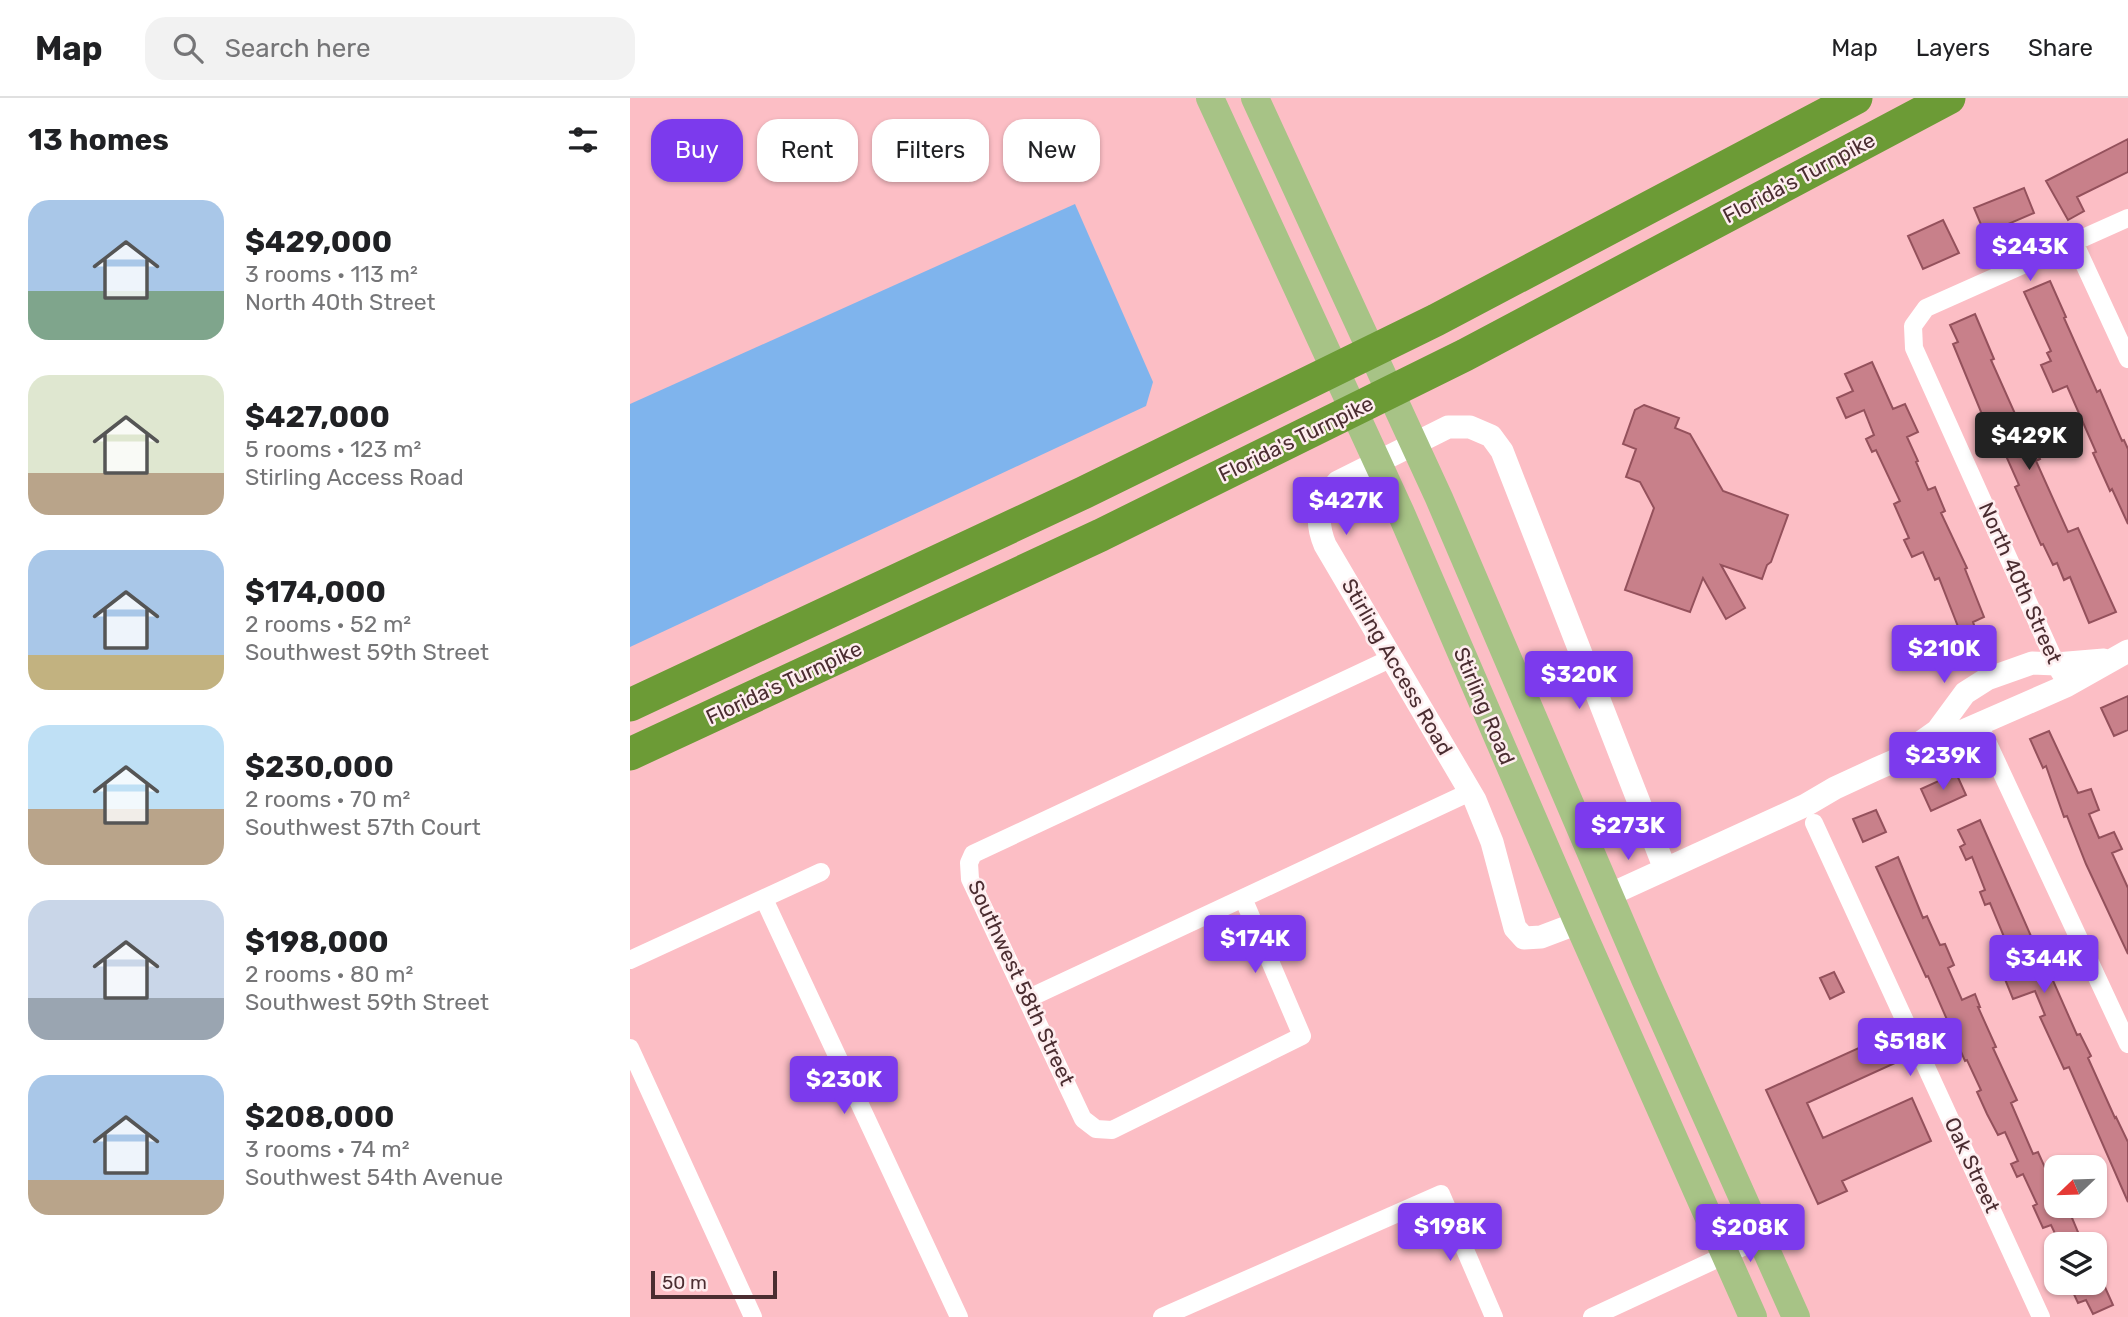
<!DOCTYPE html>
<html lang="en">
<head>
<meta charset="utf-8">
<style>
	:root { --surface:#fff; --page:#f2f2f2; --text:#202124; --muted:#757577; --line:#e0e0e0; --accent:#7c3aed }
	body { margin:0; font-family:Rubik,sans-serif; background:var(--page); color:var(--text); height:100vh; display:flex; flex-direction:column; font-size:26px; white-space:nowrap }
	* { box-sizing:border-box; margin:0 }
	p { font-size:23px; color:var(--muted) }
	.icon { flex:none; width:38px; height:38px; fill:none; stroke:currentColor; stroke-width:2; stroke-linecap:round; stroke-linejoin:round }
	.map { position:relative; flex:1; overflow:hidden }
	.sheet { display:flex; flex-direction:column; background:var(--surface); width:630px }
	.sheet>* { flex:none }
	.top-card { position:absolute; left:21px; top:21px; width:665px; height:63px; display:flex; gap:14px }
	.needle { width:46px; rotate:247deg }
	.buttons { position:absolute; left:1414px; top:1057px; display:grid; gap:14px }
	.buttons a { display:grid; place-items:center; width:63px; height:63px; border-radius:14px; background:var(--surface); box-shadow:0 2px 5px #0004; font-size:35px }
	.scale { position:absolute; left:21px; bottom:18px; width:126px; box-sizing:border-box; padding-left:7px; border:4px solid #4b2d31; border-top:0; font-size:19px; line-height:24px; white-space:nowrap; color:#4b2d31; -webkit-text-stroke:5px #feedef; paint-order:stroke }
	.price { position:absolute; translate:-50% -60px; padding:0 16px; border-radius:7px; background:var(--accent); color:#fff; font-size:23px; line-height:46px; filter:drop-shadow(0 2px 4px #0008) }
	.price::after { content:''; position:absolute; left:50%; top:42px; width:21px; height:16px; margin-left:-10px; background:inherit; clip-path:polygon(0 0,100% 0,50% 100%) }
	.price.active { background:#222; color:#fff }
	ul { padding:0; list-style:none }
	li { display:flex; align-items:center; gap:21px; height:175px; padding:0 28px }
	li span { display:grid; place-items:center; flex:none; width:196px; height:140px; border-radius:21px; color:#555 }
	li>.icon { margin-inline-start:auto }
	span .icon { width:84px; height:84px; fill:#fffc; stroke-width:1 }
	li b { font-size:30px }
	h2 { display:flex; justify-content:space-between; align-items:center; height:84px; padding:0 28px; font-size:30px }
	.tag { padding:0 24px; border-radius:21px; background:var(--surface); box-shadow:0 2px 5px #0004; font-size:24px; line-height:63px }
	.tag.active { background:var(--accent); color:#fff }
	header { display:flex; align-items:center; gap:42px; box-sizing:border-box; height:98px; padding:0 35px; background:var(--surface); border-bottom:2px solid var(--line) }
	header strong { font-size:33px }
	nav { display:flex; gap:38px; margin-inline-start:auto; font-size:24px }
	.search { width:490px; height:63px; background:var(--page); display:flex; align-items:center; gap:18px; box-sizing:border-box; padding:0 24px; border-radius:21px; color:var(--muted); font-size:26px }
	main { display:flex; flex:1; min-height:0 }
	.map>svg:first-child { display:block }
	.water { fill:#7fb4ed }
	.building { fill:#c8808a; stroke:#94515c; stroke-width:2 }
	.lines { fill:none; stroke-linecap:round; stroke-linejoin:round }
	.minor { stroke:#fff; stroke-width:18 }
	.tertiary { stroke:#fff; stroke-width:23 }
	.primary { stroke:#a7c386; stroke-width:28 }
	.motorway { stroke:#6c9b36; stroke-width:33 }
	.labels { text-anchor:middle; stroke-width:5; stroke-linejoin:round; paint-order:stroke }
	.street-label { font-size:21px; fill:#4b2d31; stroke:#feedef }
</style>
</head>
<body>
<header>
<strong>Map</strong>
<div class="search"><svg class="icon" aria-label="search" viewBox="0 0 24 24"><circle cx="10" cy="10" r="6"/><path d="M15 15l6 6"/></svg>Search here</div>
<nav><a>Map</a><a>Layers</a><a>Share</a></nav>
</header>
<main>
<section class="sheet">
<h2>13 homes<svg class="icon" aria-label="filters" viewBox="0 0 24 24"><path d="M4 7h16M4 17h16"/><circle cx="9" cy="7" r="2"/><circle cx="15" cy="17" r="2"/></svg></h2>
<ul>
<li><span style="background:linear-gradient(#a9c7e8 65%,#7fa58c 0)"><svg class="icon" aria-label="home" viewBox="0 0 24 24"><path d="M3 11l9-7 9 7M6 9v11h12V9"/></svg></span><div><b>$429,000</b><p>3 rooms · 113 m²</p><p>North 40th Street</p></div></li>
<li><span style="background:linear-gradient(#dfe7d0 70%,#b9a48a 0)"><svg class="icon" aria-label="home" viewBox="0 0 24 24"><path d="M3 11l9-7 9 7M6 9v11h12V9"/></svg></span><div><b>$427,000</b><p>5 rooms · 123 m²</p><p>Stirling Access Road</p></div></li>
<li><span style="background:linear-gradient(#a9c7e8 75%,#c2b280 0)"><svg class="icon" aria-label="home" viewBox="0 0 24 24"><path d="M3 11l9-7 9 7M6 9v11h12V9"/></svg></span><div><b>$174,000</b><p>2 rooms · 52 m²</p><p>Southwest 59th Street</p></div></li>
<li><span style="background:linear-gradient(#bfe0f5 60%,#b9a48a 0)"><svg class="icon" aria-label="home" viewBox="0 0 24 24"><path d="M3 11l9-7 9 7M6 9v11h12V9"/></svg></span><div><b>$230,000</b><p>2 rooms · 70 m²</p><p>Southwest 57th Court</p></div></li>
<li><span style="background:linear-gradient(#c9d6e8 70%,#9aa5b1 0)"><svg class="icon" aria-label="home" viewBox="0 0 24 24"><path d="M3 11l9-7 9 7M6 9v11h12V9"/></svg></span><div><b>$198,000</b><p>2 rooms · 80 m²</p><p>Southwest 59th Street</p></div></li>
<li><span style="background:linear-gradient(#a9c7e8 75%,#b9a48a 0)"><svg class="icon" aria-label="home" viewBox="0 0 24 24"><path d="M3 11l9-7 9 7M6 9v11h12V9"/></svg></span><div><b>$208,000</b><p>3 rooms · 74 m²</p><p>Southwest 54th Avenue</p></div></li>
</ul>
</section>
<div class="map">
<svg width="1498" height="1219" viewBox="0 0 1498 1219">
	<rect width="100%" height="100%" fill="#fcbec5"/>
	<!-- water -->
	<path class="water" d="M445 106 523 284 516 308 0 549V306Z"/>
	<!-- building -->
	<path class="building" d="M1498 41V74L1447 99 1454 113 1438 122 1416 83Z
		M1394 90 1404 115 1355 136 1344 110Z
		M1313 122 1329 155 1293 171 1278 138Z
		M1420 183 1436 219 1434 220 1467 294 1470 292 1492 343 1494 342 1498 351V426L1482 391 1480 393 1463 355 1466 354 1437 288 1423 294 1411 267 1421 263 1417 255 1421 253 1394 194Z
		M1345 216 1364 261 1361 262 1390 327 1394 325 1410 361 1406 363 1438 434 1448 430 1486 514 1459 525 1440 479 1434 482 1427 465 1423 467 1413 446 1411 447 1385 389 1389 387 1361 324 1356 326 1323 246 1328 244 1320 227Z
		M1242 264 1263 311 1275 306 1288 334 1277 339 1288 363 1286 364 1298 392 1305 389 1315 413 1311 415 1337 470 1335 471 1354 519 1343 524 1354 555 1338 561 1332 545 1334 544 1309 480 1305 482 1293 454 1282 459 1274 442 1279 440 1264 406 1270 403 1246 352 1242 354 1236 341 1244 337 1234 312 1216 320 1207 300 1223 293 1215 276Z
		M1014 307 1049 320 1045 330 1060 336 1093 393 1158 417 1141 464 1137 467 1132 481 1091 467 1115 510 1096 521 1073 480 1060 514 995 492 1024 410 1010 384 996 379 1006 351 993 346 1005 312Z
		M1498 598V632L1484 638 1471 610Z
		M1419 633 1448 695 1461 691 1469 712 1459 716 1469 740 1484 734 1492 751 1482 755 1498 790V856L1456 766 1437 718 1434 719 1416 668 1413 670 1400 641Z
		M1326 675 1336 697 1301 713 1291 691Z
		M1246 712 1256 734 1233 744 1223 721Z
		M1350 722 1408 854 1410 853 1447 937 1450 936 1461 958 1458 960 1485 1020 1486 1019 1498 1044V1104L1439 969 1434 971 1410 919 1415 917 1405 893 1383 901 1368 864 1382 858 1360 805 1355 807 1350 794 1355 792 1342 759 1336 762 1330 749 1335 746 1328 732Z
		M1268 759 1293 820 1297 818 1310 847 1315 846 1324 867 1318 870 1332 902 1345 896 1350 909H1348L1366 949 1363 950 1387 1002 1381 1005 1403 1056 1408 1054 1421 1083 1417 1085 1426 1108H1437L1453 1146H1430L1421 1127 1413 1130 1403 1108 1407 1106 1393 1076 1387 1079 1381 1066 1388 1063 1375 1034 1368 1037 1357 1016 1347 994 1351 992 1337 962 1335 963 1298 878 1296 879 1246 769Z
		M1204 874 1214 894 1200 901 1190 880Z
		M1253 939 1265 965 1177 1005 1193 1040 1282 1000 1301 1043 1212 1083 1217 1093 1188 1106 1136 992Z
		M1465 1167 1483 1207 1463 1216 1456 1202 1448 1205 1442 1192 1457 1185H1465Z"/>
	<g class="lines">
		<!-- minor -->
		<path class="minor" d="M1444 144 1498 261
			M1430 575 1284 250 1283 228 1296 210 1498 120
			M1355 639 1498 946
			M1184 725 1411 1219
			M613 800 672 938 482 1032 466 1031 453 1021 340 781 339 765 343 756 762 560
			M134 801 329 1219
			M0 862 191 774
			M397 901 840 694
			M0 950 123 1219
			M532 1219 811 1096 864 1219
			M962 1219 1130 1141"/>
		<!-- tertiary -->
		<path class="tertiary" d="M1290 645 1307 633 1335 595 1357 581 1402 565 1426 566 1474 562
			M979 797 1176 707 1205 690 1246 671 1436 588 1498 553
			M948 825 911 839 894 840 885 830 862 744 845 702 695 447C684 420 689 404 708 384L818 329H840L861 338 872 353 1035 771"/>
		<!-- primary -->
		<path class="primary" d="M580 0 770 413 948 825 1123 1219
			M625 0 809 400 1015 881 1166 1219"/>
		<!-- motorway -->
		<path class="motorway" d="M0 607 453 395 806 222 1226 0
			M0 656 471 437 835 257 1319 0"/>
	</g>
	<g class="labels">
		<!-- street labels -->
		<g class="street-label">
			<text transform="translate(1169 80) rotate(-28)" y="7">Florida's Turnpike</text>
			<text transform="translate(666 341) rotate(-26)" y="7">Florida's Turnpike</text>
			<text transform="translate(1390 485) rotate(66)" y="7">North 40th Street</text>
			<text transform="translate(767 569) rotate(60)" y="7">Stirling Access Road</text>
			<text transform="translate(154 585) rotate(-25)" y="7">Florida's Turnpike</text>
			<text transform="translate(854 608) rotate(67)" y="7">Stirling Road</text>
			<text transform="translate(391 885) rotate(65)" y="7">Southwest 58th Street</text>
			<text transform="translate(1342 1067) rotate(65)" y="7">Oak Street</text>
		</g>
	</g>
</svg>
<div class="buttons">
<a><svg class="needle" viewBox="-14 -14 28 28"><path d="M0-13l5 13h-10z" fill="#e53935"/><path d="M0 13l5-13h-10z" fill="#757577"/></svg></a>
<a><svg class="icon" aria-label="layers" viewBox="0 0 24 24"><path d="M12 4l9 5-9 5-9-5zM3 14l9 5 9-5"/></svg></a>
</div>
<div class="scale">50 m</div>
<b class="price" style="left:1400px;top:185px">$243K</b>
<b class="price active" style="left:1399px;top:374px">$429K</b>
<b class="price" style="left:716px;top:439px">$427K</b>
<b class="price" style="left:1314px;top:587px">$210K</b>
<b class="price" style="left:949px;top:613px">$320K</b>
<b class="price" style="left:1313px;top:694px">$239K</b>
<b class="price" style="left:998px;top:764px">$273K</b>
<b class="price" style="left:625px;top:877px">$174K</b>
<b class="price" style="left:1414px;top:897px">$344K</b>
<b class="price" style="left:1280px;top:980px">$518K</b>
<b class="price" style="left:214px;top:1018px">$230K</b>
<b class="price" style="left:820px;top:1165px">$198K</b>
<b class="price" style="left:1120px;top:1166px">$208K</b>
<div class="top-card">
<a class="tag active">Buy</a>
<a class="tag">Rent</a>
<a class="tag">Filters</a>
<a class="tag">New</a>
</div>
</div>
</main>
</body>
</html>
